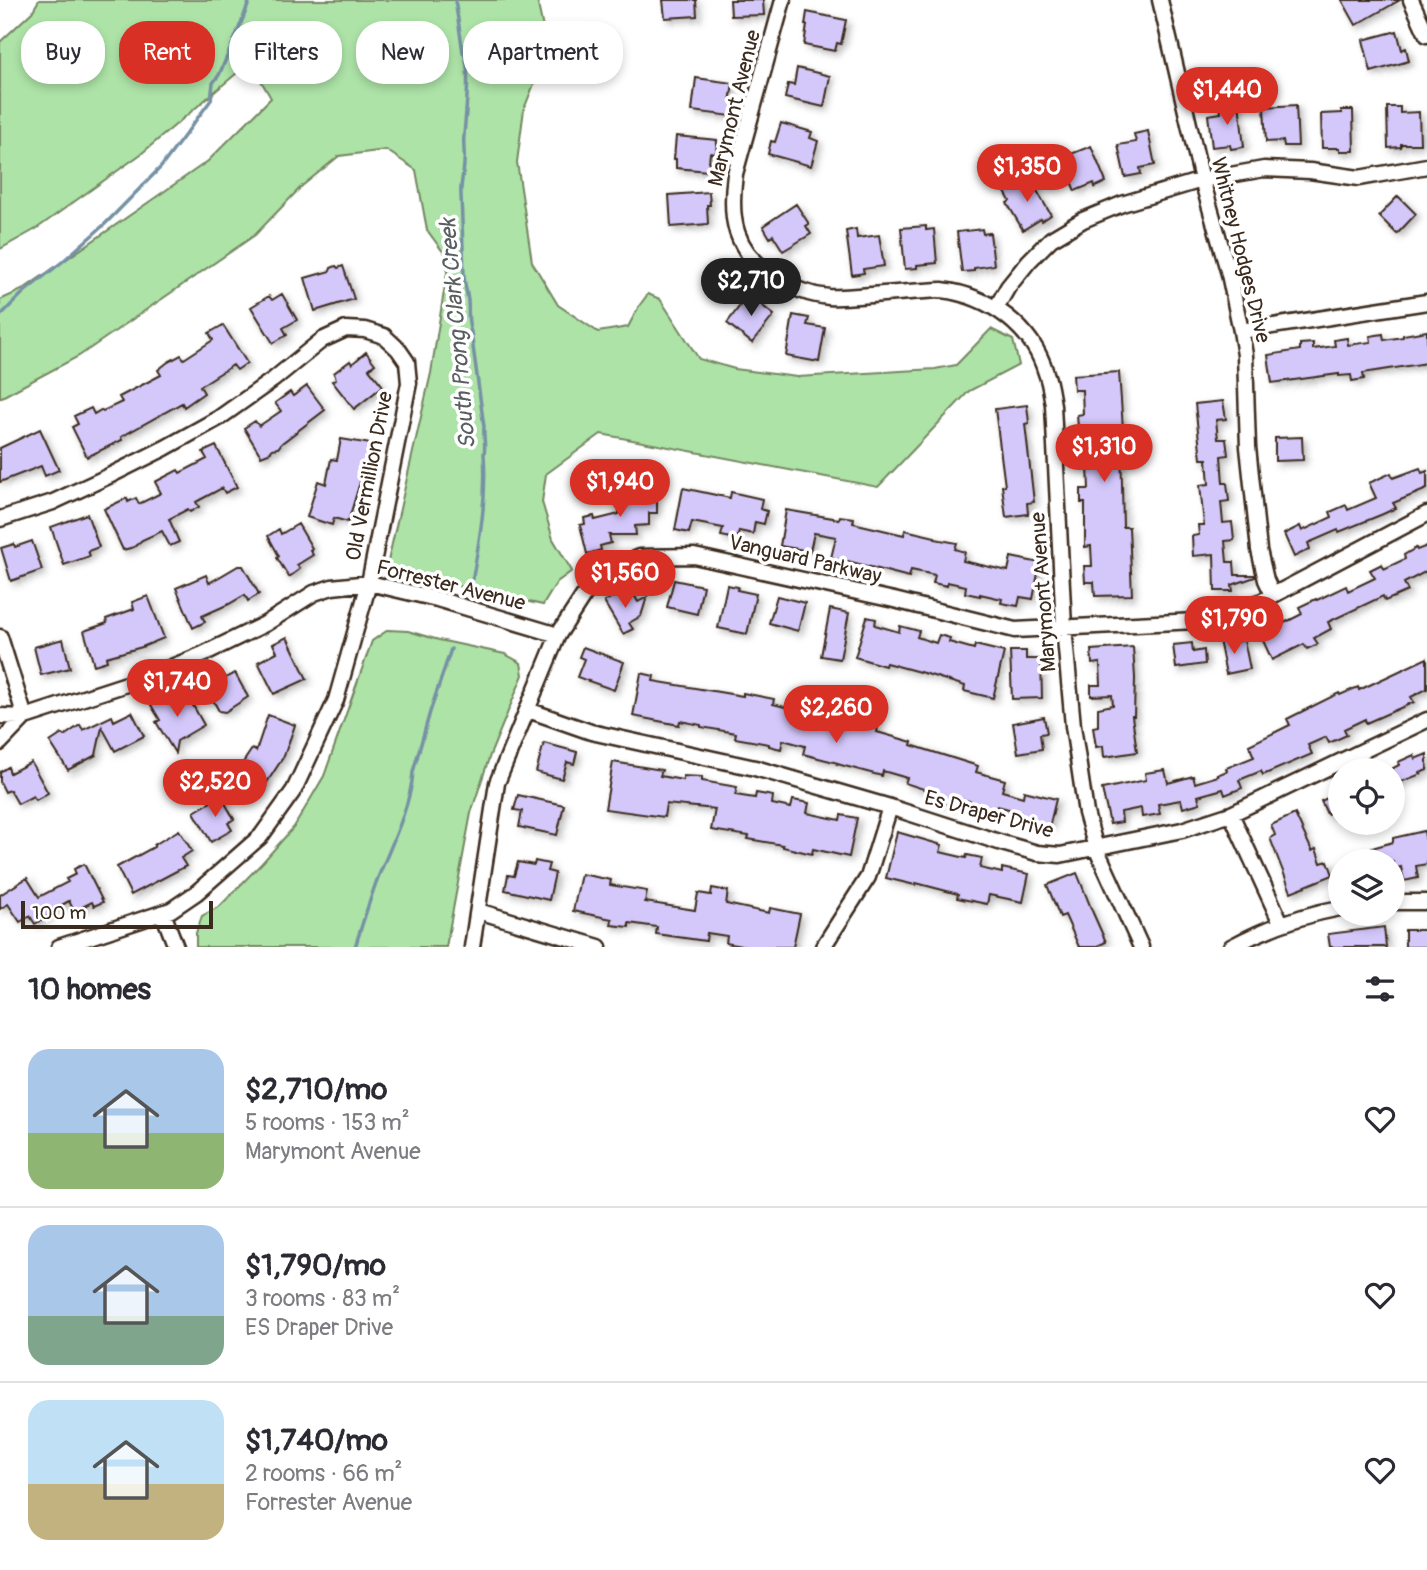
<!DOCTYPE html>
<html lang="en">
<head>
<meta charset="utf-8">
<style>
	:root { --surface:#fff; --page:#f2f2f3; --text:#2b2b33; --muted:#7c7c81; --line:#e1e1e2; --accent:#d93025 }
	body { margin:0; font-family:Pangolin,sans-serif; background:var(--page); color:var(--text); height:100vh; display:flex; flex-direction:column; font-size:26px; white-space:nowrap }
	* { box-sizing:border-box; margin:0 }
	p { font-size:23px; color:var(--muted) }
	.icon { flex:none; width:38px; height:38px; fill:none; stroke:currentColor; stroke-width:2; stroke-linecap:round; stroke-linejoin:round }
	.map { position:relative; height:947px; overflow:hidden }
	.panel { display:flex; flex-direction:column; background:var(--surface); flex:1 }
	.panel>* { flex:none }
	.top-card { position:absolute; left:21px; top:21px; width:700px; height:63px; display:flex; gap:14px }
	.fabs { position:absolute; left:1328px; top:758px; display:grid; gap:14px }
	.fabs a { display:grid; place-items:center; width:77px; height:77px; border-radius:50%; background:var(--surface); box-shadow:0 4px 10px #0003; font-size:35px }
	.scale { position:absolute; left:21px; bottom:18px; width:192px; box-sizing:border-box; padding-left:7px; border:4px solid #3b2a1e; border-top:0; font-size:19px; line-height:24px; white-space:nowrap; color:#3b2a1e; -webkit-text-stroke:5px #fff; paint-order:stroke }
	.price { position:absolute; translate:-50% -60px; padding:0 16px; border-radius:24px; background:var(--accent); color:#fff; font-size:23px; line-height:46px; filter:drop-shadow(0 2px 4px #0008) }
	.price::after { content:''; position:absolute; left:50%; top:42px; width:21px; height:16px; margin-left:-10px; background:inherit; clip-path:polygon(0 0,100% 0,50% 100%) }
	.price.active { background:#222; color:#fff }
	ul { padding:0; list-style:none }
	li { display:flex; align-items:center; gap:21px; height:175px; padding:0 28px }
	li+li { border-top:2px solid var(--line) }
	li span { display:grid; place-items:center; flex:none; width:196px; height:140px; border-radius:21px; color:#555 }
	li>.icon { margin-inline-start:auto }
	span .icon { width:84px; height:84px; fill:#fffc; stroke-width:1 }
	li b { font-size:30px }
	h2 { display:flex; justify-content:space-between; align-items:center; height:84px; padding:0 28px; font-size:30px }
	.chip { padding:0 24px; border-radius:28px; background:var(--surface); box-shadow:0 4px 10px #0003; font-size:24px; line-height:63px }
	.chip.active { background:var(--accent); color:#fff }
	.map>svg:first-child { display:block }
	.green { fill:#ade3a7; stroke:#748662; stroke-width:2 }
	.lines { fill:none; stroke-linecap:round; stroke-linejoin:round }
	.stream { stroke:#7691a4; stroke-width:3.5 }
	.building { fill:#d4c8fb; stroke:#3b2a1e; stroke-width:2; filter:url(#shadow) }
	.minor-casing { stroke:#3b2a1e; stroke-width:19 }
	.minor { stroke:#fff; stroke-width:14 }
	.labels { text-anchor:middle; stroke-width:7; stroke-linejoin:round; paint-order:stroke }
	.street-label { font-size:21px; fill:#3b2a1e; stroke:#fff }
	.water-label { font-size:23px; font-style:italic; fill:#595e61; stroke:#fff }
</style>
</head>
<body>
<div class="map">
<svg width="1427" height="947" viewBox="0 0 1427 947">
	<defs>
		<filter id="shadow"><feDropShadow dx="3.5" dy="3.5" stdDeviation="3.5" flood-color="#0004"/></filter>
	</defs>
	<rect width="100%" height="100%" fill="#fff"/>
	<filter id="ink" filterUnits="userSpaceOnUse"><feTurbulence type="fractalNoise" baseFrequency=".0143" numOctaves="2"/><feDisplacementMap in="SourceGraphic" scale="14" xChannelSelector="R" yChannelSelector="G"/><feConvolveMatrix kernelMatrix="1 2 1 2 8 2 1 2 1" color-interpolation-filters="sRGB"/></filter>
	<g filter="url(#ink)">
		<!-- green -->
		<path class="green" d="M39 0H537L543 28 540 69 524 109 517 162 532 262 558 305 598 332 628 327 639 306 648 294 660 299 699 359 735 369 797 377 935 369 956 365 991 329 1013 340 1019 365 969 391 878 487 601 434 546 474 542 502 553 539 572 571 557 582 543 605 386 570 431 373 449 260 427 230 416 170 386 150 339 156 302 186 255 235 79 356 0 398V300L22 290 208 161 271 98 250 62 141 154 36 229 0 249V42L32 12Z
			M388 630 408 631 439 640 505 654 521 663 523 675 490 755 471 813 446 947H196V933L202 916 220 906 262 863 294 827 324 776 372 641Z"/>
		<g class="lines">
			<!-- stream -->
			<path class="stream" d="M455 0 463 52C472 65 465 118 464 136 463 145 465 154 464 163 464 173 460 184 461 195 462 221 463 248 464 274 464 283 467 292 468 301 469 312 467 322 471 332L484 427C483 436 486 445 484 454 487 498 480 538 472 582
				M0 316 23 293 62 262 105 224 161 167 211 100 213 83 219 75 236 36 250 0
				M355 947C362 925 369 902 377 880 390 848 411 805 413 772L430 712 451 649"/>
		</g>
		<!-- building -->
		<path class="building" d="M663 0H696L697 16 665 18Z
			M730 0H763L764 15 731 16Z
			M1342 0H1400L1356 25Z
			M807 12 846 20 841 44 837 43 835 51 804 45 807 25H805Z
			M1397 31 1402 50 1406 48 1409 61 1371 72 1363 40Z
			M797 68 830 76 824 107 785 98 788 84 794 85Z
			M696 78 733 83 730 102 733 103 731 116 692 111Z
			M1239 103 1244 147 1231 149 1230 145 1212 147 1208 115 1221 113 1220 105Z
			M1296 105 1298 146H1284L1283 141 1266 142 1264 107Z
			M1387 107H1400V113L1419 112 1420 144H1401V147L1388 148Z
			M1341 110H1353L1354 151H1340V148H1322L1321 114 1342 113Z
			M781 123 812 132 810 138 818 141 811 166 768 154 771 141 775 142Z
			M1148 131 1155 165 1140 168 1141 174 1125 177 1118 145 1136 142 1134 134Z
			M676 136 717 140 716 154 710 153 708 171 676 168V159H674Z
			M1091 146 1106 182 1095 187 1094 183 1075 191 1061 158Z
			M1029 177 1051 215 1042 221 1041 219 1023 230 1007 203 1010 201 1005 192Z
			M709 192 710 205H707L708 224 671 227 669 195Z
			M1398 196 1416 214 1397 234 1379 216Z
			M796 204 809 224 806 226 811 234 783 251 773 235 770 238 763 226Z
			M926 226V230L934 229 937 263 917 265V268L905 269 901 228Z
			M856 229 857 238 879 235 884 266 863 269 864 273 852 275 846 231Z
			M982 229 983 234 990 233 994 265 974 268V271L962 272 957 232Z
			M336 266 338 268 343 266 354 299 315 311 305 278 330 271 331 268Z
			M751 291 762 299 759 303 774 315 752 343 727 323Z
			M282 294 297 320 283 328 287 335 273 343 251 307 269 296 272 300Z
			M793 315 809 318 807 325 825 328 819 362 786 356Z
			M223 325 247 363 237 370 233 365 200 386 204 393 184 407 182 403 121 437 122 440 87 457 72 427 78 424 74 416 91 408 94 414 101 410 103 411 122 402 119 397 161 375 158 370 168 362 181 355 184 359 213 340 209 333Z
			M1427 331V363L1363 373 1364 379 1352 381 1351 375 1339 376V374L1272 383 1268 355 1300 350V344L1313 343V349L1335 346 1334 340 1347 338 1348 345 1371 342 1370 336 1383 334 1384 340 1403 337V335Z
			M366 352 375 364 369 369 383 386 354 409 332 381 336 380 334 373 350 361 352 364Z
			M1119 372 1124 443H1121L1123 527H1129L1132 595 1095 596 1094 582H1085L1084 566H1092L1091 546 1085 547V503H1081V489H1089L1088 466H1081L1077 415 1083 414 1082 390H1074L1073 375Z
			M307 386 325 410 282 443 278 448 272 449 271 452 261 456 244 428 255 421 259 426 281 411 275 403 290 392 293 396Z
			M1223 401 1226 419 1216 420 1218 439H1226L1228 455 1221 456 1223 483H1227L1229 501 1221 502 1223 523 1232 522 1234 540 1225 541 1227 562H1234L1235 575H1255V577L1232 585 1233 591H1215L1214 554 1193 556 1192 536 1199 535 1198 525H1204L1200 485 1209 484 1207 459H1201L1195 404Z
			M1027 405 1029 423 1025 424 1034 502 1027 503 1028 514 1006 517 1002 486H1005L995 409Z
			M40 429 59 470 45 476 41 466 0 482V448Z
			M1302 437 1303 460 1275 461V438Z
			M341 439 371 444 368 462 371 463 367 480 361 479 348 522 334 518 332 525 307 517 318 481 326 484 331 459 337 460Z
			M216 446 237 487 225 493 222 488 196 502 199 507 190 512 188 509 169 519 179 542 170 546 162 531 142 540 134 547 123 550 104 509 127 498 128 502 136 498 139 504 161 493 155 482 178 470 180 473 207 459 203 452Z
			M1420 468 1422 473 1427 471V489L1393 503 1396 508 1383 514 1339 532 1338 530 1308 543 1310 549 1294 557 1284 534 1300 526 1302 531 1332 517 1330 512 1346 505 1348 510 1376 498 1369 483 1391 473 1393 478Z
			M683 488 730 498 731 492 762 499 760 509 767 511 764 524 755 522 753 534 739 531 737 539 721 536 723 528 692 522 689 533 675 530Z
			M650 489V500L657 499V513H649V525L635 526 636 535H609L611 543 600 546 601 550 587 554 580 525 585 524 584 518 594 516 595 520 619 514V490Z
			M786 510 839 519 840 516 854 518 853 523 904 535 905 530 935 537V539L957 543 955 549 965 552 963 561 1008 571 1011 557 1040 563 1033 599 1020 597 1018 606 1001 603 1002 599 980 594V596L965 593 966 586 947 582V586L933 583 935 575 911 570 909 577 844 560V561L831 558 836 537 814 533 810 551 780 546Z
			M87 514 99 547 88 551 90 556 64 565 51 527Z
			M298 524 312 548 310 550 313 555 297 565 300 569 289 577 277 558 279 556 268 536 279 529 281 534Z
			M32 541 42 570 11 581 1 548 14 544 15 547Z
			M1427 546V571L1404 583 1408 591 1385 601 1383 596 1328 622 1331 629 1314 638 1318 644 1307 649 1304 644 1272 660 1258 630 1280 619 1282 624 1302 614 1299 607 1316 599 1317 600 1346 586 1348 591 1375 578 1370 570 1382 564 1384 569 1405 559 1404 555 1416 548 1417 550Z
			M238 566H243L259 594 248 601 245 595 229 604 202 616 205 622 193 628 176 588 206 575 209 583Z
			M674 580 703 586 697 614 667 607Z
			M727 585 738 587 737 590 756 594 747 634 718 628Z
			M632 591 638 602 647 597 641 616 629 623 633 629 623 634 604 602 619 593 622 598Z
			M148 596 164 638 142 647 106 657 107 661 94 665 84 631 107 623 106 619 134 609 132 602Z
			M777 596 805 603 798 631 769 623Z
			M830 609 849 613 840 659 821 656Z
			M867 617 876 619 875 625 899 632 900 626 919 631 917 637 936 643 939 635 950 638 949 642 974 649 975 645 1004 652 993 698 964 691 965 686 927 674 886 663 885 666 855 657Z
			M287 637 307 679 274 694 258 662 277 652 273 644Z
			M1231 638 1232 643 1244 640 1250 669 1226 674 1219 640Z
			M63 639 70 668 41 675 34 647Z
			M1192 643 1193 652 1204 650 1205 664 1176 668 1173 645Z
			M583 647 624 662 614 690 577 677 584 659 579 657Z
			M1133 647 1135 678 1134 716H1132L1137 752 1104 757 1103 746 1096 747 1093 727 1098 726V708L1113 705 1112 695 1091 696V685H1101L1100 663 1092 664 1091 650Z
			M1010 651H1026V659H1041L1042 698 1012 699Z
			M1427 658V689L1411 697 1414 702 1366 723 1365 719 1344 729 1347 735 1329 743 1326 737 1308 745 1312 754 1263 775 1261 771 1239 780 1242 788 1225 795 1223 789 1198 796 1200 803 1183 808 1181 800 1158 804 1160 814 1142 817 1141 808 1121 812 1122 822 1110 824 1102 789 1146 780 1145 773 1165 770 1168 783 1193 776 1195 783 1218 776 1217 775 1227 771 1226 768 1254 757 1249 745 1290 725 1287 719 1339 693 1340 695 1358 687 1359 690Z
			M235 673 248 697 225 712 219 711 204 684 216 676 218 682Z
			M641 673 654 676 653 681 743 696V693L774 699 773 704 809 713 808 717 848 726 850 719 878 727 877 732 912 742 911 745 978 766 976 772 1005 780 1002 791 1023 797 1024 791 1056 799 1049 828 1017 821 1020 812 997 806 995 813 977 808 978 804 956 797 953 806 936 801 939 794 905 783 907 778 883 771 882 776 837 764 838 763 803 754 805 746 783 740 781 749 769 746V744L735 738 736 733 701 727V725L680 721 679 725 633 716Z
			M186 693 204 725 177 741 175 753 156 722 160 720 151 705 163 697 166 703Z
			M132 712 144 736 115 751 102 727 96 755 68 770 50 742 62 734 64 736 80 725 83 730 112 716 114 721Z
			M268 715 295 725 284 756 260 793 234 776 252 749 256 751Z
			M1044 717 1047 733 1040 734 1042 749 1018 753 1013 723Z
			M544 743 577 752 574 764 567 762 562 779 536 772Z
			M1427 754V770L1420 773 1421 774 1393 785V768L1399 765 1398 762 1414 755 1415 759Z
			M31 762 48 793 36 800 33 796 18 804 10 790 5 792 0 782V772L8 767 10 773Z
			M613 762 662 770 660 776 683 780V776L702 777V781L737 787 735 795 755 798 756 793 773 796 772 804 791 808 793 800 809 803 807 813 840 820 841 815 857 818 849 857 813 849 812 854 783 847V845L748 839 749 836 711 830 715 809 666 804 664 817 605 809Z
			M1340 792V807L1327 814 1321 801Z
			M518 795 564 805 557 835 519 827 522 811 514 810Z
			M221 796 234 819 228 823 232 830 211 842 194 812Z
			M1295 814 1312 851 1316 849 1321 863 1328 861 1333 875 1291 892 1270 838 1275 835 1271 825Z
			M179 830 192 851 181 858 186 866 131 895 117 867 154 847V845Z
			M1424 831 1427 847V864L1416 866 1418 878 1404 881 1401 867 1393 869V861H1360L1358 852 1393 842V838Z
			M897 832 942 845 940 852 966 858 967 855 982 858 980 868 1002 873V868L1029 874 1023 902 989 895 987 904 957 898 958 894 916 883 915 885 886 878Z
			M535 861 549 864 547 871 555 873 549 900 505 890 508 875 514 876 518 862 534 865Z
			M84 864 103 902 94 906 92 902 74 911 69 901 49 912 50 915 35 924 30 916 20 922 8 904 0 909V895L27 878 39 897 68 882 66 879 76 874 74 869Z
			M1077 873 1093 913 1106 942 1095 947H1079L1065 915 1060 917 1047 885Z
			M581 874 611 880 610 885 647 891 645 902 695 910 698 893 711 895 712 888 728 891 726 904 769 913 770 908 800 914 793 947H746L726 943 727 936 707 933 706 941 656 934 657 927 629 923V927L611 925 612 919 573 911Z
			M1384 927 1386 947H1330L1328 934Z
			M1405 930H1427V947H1405Z"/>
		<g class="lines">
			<!-- minor casing -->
			<g class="minor-casing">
				<path id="minor" d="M783 0 735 174C729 220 734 250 774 277 791 288 809 295 829 297 843 298 858 296 872 295 895 293 918 291 942 290 989 296 1032 326 1046 373 1050 383 1051 394 1053 405L1064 627 1073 726 1086 813 1096 848 1141 947
					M1160 0 1202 180 1229 274 1241 331 1245 355 1248 447 1259 550 1266 580 1273 595
					M1411 0 1427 35
					M996 308 1008 287 1029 261 1051 239 1083 220 1122 204 1202 180 1264 169 1310 171 1359 178 1427 166
					M1241 331 1427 302
					M0 519 53 502 109 476 165 448 219 418 274 379 322 340 346 329 365 330 384 336 398 349 407 362 409 383 369 583 336 700 294 790 261 836 196 893 171 910 59 947
					M0 637 25 717
					M528 710 591 732 755 768 890 807 1002 843 1037 853 1060 855 1182 830 1231 814 1427 720
					M0 716 25 717 142 679 201 655 265 624 314 593 332 587 369 583 437 599 558 635
					M0 743 25 717
					M1231 814 1281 923
					M1393 902H1427
					M478 911 599 947
					M163 913 176 947
					M472 947 497 783 558 635 584 595 606 572 640 557 694 556 894 600 1015 630 1196 621 1228 614 1262 601 1427 514
					M823 947 868 877 890 807
					M1231 947C1266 928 1302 915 1340 908"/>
			</g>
			<!-- minor -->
			<use href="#minor" class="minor"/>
		</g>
	</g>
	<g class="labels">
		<!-- street labels -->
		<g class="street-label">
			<text transform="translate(734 108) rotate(-76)" y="7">Marymont Avenue</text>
			<text transform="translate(1241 250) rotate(76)" y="7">Whitney Hodges Drive</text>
			<text transform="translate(369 476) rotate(-79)" y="7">Old Vermillion Drive</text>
			<text transform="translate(805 559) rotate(13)" y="7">Vanguard Parkway</text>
			<text transform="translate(451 585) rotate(14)" y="7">Forrester Avenue</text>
			<text transform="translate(1043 592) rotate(-94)" y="7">Marymont Avenue</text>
			<text transform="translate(989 814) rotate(15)" y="7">Es Draper Drive</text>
		</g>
		<!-- water labels -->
		<g class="water-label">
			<text transform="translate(457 334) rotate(-95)" y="8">South Prong Clark Creek</text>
		</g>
	</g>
</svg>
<div class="fabs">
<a><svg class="icon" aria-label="locate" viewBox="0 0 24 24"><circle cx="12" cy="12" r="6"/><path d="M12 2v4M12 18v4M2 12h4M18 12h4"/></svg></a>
<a><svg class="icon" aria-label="layers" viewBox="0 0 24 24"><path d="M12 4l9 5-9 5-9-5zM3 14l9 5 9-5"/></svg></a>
</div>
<div class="scale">100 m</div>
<b class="price" style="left:1227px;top:127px">$1,440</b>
<b class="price" style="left:1027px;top:204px">$1,350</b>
<b class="price active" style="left:751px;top:318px">$2,710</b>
<b class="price" style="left:1104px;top:484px">$1,310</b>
<b class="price" style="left:620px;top:519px">$1,940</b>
<b class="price" style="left:625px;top:610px">$1,560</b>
<b class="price" style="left:1234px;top:656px">$1,790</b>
<b class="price" style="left:177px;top:719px">$1,740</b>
<b class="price" style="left:836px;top:745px">$2,260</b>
<b class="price" style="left:215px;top:819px">$2,520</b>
<div class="top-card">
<a class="chip">Buy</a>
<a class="chip active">Rent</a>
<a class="chip">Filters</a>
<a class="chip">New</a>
<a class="chip">Apartment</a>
</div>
</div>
<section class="panel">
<h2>10 homes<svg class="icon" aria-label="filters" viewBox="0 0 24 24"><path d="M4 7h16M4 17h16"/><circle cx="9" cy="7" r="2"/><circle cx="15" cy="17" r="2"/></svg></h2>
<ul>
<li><span style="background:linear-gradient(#a9c7e8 60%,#8fb573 0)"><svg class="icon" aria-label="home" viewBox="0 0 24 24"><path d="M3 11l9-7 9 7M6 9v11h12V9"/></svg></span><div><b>$2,710/mo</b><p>5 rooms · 153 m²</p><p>Marymont Avenue</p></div><svg class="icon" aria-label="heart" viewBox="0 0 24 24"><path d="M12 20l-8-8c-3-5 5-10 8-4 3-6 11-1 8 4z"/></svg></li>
<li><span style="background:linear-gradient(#a9c7e8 65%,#7fa58c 0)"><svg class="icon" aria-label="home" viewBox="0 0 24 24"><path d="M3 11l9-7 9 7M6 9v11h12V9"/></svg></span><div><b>$1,790/mo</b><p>3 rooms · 83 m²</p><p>ES Draper Drive</p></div><svg class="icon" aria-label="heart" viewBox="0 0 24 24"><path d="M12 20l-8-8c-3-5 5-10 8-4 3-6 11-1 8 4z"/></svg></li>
<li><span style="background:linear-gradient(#bfe0f5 60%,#c2b280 0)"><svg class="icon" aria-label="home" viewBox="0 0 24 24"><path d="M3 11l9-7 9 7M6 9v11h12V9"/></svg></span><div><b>$1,740/mo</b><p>2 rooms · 66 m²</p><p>Forrester Avenue</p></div><svg class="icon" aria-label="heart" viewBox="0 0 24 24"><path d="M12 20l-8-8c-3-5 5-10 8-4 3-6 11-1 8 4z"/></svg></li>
</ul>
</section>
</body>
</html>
